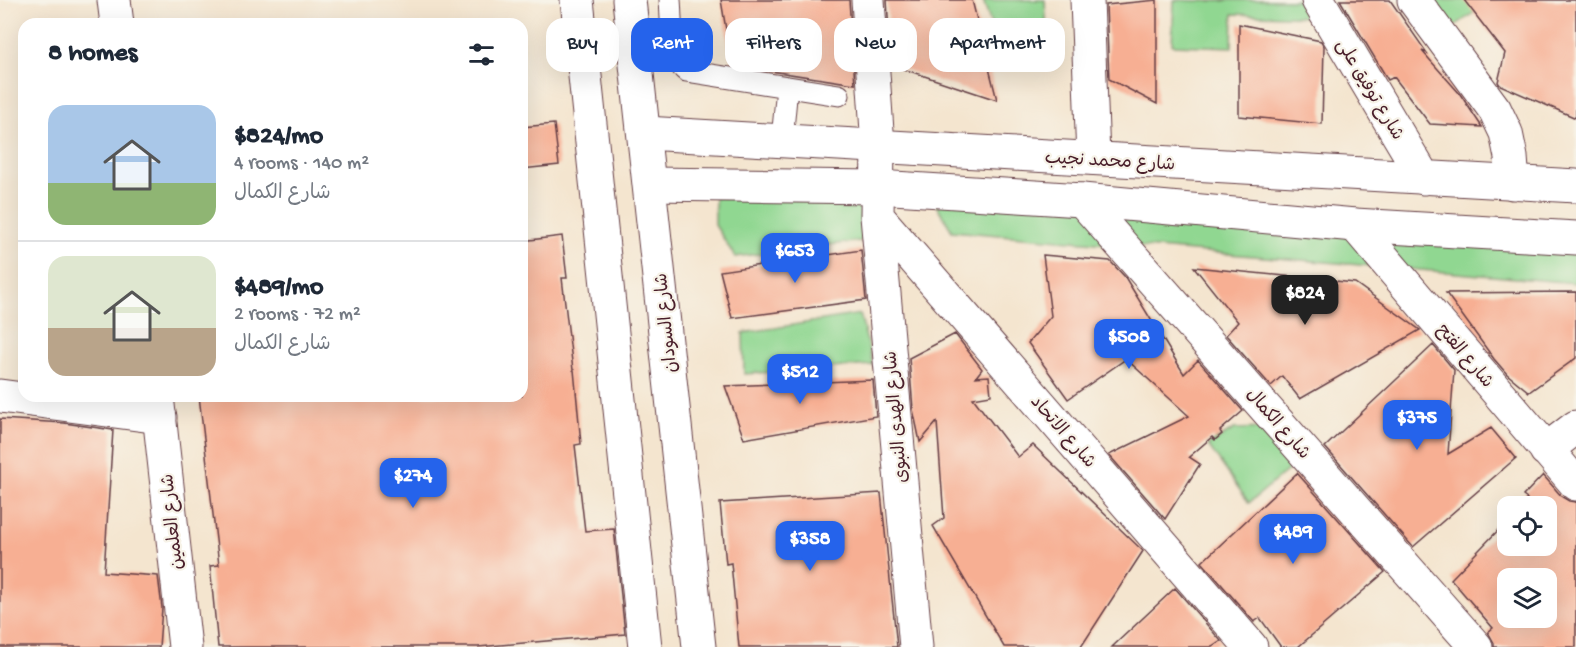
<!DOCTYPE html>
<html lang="en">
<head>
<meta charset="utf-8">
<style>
	:root { --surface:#fff; --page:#f6f6f7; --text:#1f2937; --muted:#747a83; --line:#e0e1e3; --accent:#2563eb }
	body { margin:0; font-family:"Gochi Hand","Playpen Sans Arabic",sans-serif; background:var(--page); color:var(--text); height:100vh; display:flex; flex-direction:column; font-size:22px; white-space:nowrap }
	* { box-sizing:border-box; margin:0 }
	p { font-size:20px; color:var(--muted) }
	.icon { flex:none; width:33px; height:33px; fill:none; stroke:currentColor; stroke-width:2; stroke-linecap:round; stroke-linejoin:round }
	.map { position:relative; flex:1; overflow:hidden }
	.details { position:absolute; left:18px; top:18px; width:510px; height:384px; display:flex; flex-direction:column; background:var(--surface); border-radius:18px; box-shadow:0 6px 24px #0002 }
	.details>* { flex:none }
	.guide { position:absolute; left:546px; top:18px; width:570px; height:54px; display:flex; gap:12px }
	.tools { position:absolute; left:1497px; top:496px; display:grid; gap:12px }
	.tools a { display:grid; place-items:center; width:60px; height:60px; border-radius:12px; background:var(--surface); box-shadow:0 6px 24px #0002; font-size:30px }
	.price { position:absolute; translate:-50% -51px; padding:0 14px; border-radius:12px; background:var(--accent); color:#fff; font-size:20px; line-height:39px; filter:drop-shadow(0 2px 3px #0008) }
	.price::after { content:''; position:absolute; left:50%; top:36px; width:18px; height:14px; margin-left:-9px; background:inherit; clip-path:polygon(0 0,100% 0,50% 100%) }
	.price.on { background:#222; color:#fff }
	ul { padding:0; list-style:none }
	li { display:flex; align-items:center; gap:18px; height:150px; padding:0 30px }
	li+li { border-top:2px solid var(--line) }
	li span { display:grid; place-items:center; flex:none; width:168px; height:120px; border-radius:18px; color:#555 }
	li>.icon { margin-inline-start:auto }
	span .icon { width:72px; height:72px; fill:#fffc; stroke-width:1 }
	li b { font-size:26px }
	h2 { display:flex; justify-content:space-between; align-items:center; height:72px; padding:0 30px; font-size:26px }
	.chip { padding:0 21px; border-radius:18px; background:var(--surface); box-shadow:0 6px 24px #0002; font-size:21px; line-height:54px }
	.chip.on { background:var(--accent); color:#fff }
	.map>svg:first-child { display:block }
	.green { fill:#90d791; stroke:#6d7b5e; stroke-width:1.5 }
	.building { fill:#f7af93; fill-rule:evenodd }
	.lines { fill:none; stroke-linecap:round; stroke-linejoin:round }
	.lane-casing { stroke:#643d44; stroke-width:23 }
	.street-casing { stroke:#643d44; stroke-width:35 }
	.secondary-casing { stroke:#643d44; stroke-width:35 }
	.primary-casing { stroke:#643d44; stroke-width:35 }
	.lane { stroke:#fff; stroke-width:21 }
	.street { stroke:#fff; stroke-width:33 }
	.secondary { stroke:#fff; stroke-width:33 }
	.primary { stroke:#fff; stroke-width:33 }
	.labels { text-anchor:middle; stroke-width:4.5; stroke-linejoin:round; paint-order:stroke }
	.street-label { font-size:18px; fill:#4a1f2b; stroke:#f7f3e8 }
</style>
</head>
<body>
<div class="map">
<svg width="1576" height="647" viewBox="0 0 1576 647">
	<rect width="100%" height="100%" fill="#f7f3e8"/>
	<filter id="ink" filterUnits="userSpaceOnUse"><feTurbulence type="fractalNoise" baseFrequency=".0167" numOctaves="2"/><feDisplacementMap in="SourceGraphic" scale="12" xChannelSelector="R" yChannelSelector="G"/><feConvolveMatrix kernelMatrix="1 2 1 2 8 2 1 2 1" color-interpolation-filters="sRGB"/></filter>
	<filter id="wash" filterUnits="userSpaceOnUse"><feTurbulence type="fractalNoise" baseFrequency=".008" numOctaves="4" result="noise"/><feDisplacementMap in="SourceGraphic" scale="24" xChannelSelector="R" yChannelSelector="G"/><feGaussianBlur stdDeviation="1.35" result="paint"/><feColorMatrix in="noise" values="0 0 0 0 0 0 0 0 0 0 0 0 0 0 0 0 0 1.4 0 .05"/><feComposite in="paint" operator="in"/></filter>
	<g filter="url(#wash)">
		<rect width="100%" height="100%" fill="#f4e5cf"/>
		<!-- green -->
		<path class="green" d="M983 0H1045L1047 33 992 27Z
			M1174 0C1184 0 1221 3 1227 0H1307L1311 17 1233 14 1232 47 1172 45Z
			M1428 0H1485L1488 3 1446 32Z
			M931 196 1576 248V283L952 231Z
			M715 197 869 198 868 240 735 257 715 225Z
			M860 314 873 365 744 374 743 333Z
			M1270 428 1300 460 1249 503 1208 445 1234 429Z"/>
		<g id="blocks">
			<!-- building -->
			<path class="building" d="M721 0H849L855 84 732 65Z
				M887 0H972L997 100 891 65Z
				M1157 0V104L1109 79 1106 5Z
				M1340 0H1390L1427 53 1422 51 1460 94 1482 127 1430 124 1394 77 1388 80Z
				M1464 0H1576V118L1500 85 1498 82 1505 53Z
				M1239 24 1321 41 1324 46 1322 124 1239 116Z
				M554 124 559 165 522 169V127Z
				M562 236 567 278H562L573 370H574L581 444 575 445 585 531 614 529 625 634 478 647H218L210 566 219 565 199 396H522V241Z
				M861 250 866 300 732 318 720 271Z
				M1043 255 1110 261 1125 277 1184 374 1198 360 1243 411 1220 431 1222 434 1215 440 1212 437 1189 457 1200 464 1165 519 1109 455 1189 416 1126 359 1068 399 1028 343 1051 316Z
				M1194 267 1355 283 1420 330 1300 399 1282 376 1271 386 1226 335 1238 322Z
				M1576 292V358L1529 392 1507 374 1494 359 1446 293Z
				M955 334 982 369 976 377 989 376 991 395 973 398 1018 457 1033 445 1143 551 1081 647H1004L933 526 944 518 937 422 920 442 913 409 909 358Z
				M1433 345 1454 370 1448 454 1491 428 1516 458 1413 547 1325 447Z
				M873 380 876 416 744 439 725 386Z
				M0 419 64 423 113 430 104 572 158 576 162 608 159 647H0Z
				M1297 473 1385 572 1298 647H1281L1260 618 1254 622 1202 562Z
				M1543 475 1562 497 1569 501 1576 502V647H1494V643L1488 632 1493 628 1451 579 1508 520V546H1546V507H1519L1527 499 1523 496ZM1508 579H1546V618H1508Z
				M881 493 897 647H739L731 563 726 564 720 503Z
				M1175 588 1221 641 1212 647H1112Z"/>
		</g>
	</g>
	<g filter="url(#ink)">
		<use href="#blocks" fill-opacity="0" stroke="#643d44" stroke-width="1.5"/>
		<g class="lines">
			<!-- lane casing -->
			<g class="lane-casing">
				<path id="lane" d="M670 0C672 21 669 58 686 71L839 95
					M782 140 787 87"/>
			</g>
			<!-- street casing -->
			<g class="street-casing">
				<path id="street" d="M868 0 878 146 877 216 916 647
					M1087 0 1093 158
					M1318 0 1424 178
					M1414 0 1495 110 1506 133 1511 157 1513 183
					M1082 200 1476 647
					M877 216 1251 647
					M1355 225 1576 484
					M0 396 160 417
					M1546 450 1576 427"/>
			</g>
			<!-- secondary casing -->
			<g class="secondary-casing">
				<path id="secondary" d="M114 0 117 24
					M645 133 1576 186
					M650 184 878 187 1082 200 1355 225 1576 238
					M157 396 185 647"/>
			</g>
			<!-- primary casing -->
			<g class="primary-casing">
				<path id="primary" d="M577 0 645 647
					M629 0 699 647"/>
			</g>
			<!-- lane -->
			<use href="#lane" class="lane"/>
			<!-- street -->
			<use href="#street" class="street"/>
			<!-- secondary -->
			<use href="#secondary" class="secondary"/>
			<!-- primary -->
			<use href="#primary" class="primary"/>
		</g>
	</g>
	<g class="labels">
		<!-- street labels -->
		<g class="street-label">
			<text transform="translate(1371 89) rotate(59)" y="6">شارع توفيق على</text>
			<text transform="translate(1110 160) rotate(3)" y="6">شارع محمد نجيب</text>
			<text transform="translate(665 323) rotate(-96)" y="6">شارع السودان</text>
			<text transform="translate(1466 355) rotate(50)" y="6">شارع الفتح</text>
			<text transform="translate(895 417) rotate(-95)" y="6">شارع الهدى النبوى</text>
			<text transform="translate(1279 423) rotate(49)" y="6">شارع الكمال</text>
			<text transform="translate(1064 431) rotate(49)" y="6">شارع الاتحاد</text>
			<text transform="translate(171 522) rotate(-96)" y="6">شارع العلمين</text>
		</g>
	</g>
</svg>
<div class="tools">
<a><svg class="icon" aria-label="locate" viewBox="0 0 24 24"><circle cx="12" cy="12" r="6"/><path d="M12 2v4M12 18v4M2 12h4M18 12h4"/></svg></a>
<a><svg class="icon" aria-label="layers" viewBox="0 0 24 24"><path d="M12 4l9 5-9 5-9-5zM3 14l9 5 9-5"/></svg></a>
</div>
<b class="price" style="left:795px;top:284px">$653</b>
<b class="price on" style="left:1305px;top:326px">$824</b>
<b class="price" style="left:1129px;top:370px">$508</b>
<b class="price" style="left:800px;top:405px">$512</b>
<b class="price" style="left:1417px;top:451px">$375</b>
<b class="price" style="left:413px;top:509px">$274</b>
<b class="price" style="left:1293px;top:565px">$489</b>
<b class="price" style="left:810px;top:572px">$358</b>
<div class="guide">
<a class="chip">Buy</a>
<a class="chip on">Rent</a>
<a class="chip">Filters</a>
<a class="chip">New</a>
<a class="chip">Apartment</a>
</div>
<section class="details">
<h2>8 homes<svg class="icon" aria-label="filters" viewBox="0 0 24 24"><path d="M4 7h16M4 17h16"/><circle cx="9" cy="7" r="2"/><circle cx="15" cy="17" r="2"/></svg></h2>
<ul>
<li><span style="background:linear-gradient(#a9c7e8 65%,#8fb573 0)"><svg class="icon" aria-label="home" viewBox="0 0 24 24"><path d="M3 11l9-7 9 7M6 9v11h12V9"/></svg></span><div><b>$824/mo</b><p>4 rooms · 140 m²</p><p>شارع الكمال</p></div></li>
<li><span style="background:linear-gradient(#dfe7d0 60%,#b9a48a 0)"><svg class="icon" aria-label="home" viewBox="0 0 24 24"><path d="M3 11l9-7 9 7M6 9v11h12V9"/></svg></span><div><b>$489/mo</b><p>2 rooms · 72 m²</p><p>شارع الكمال</p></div></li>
</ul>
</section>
</div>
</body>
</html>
